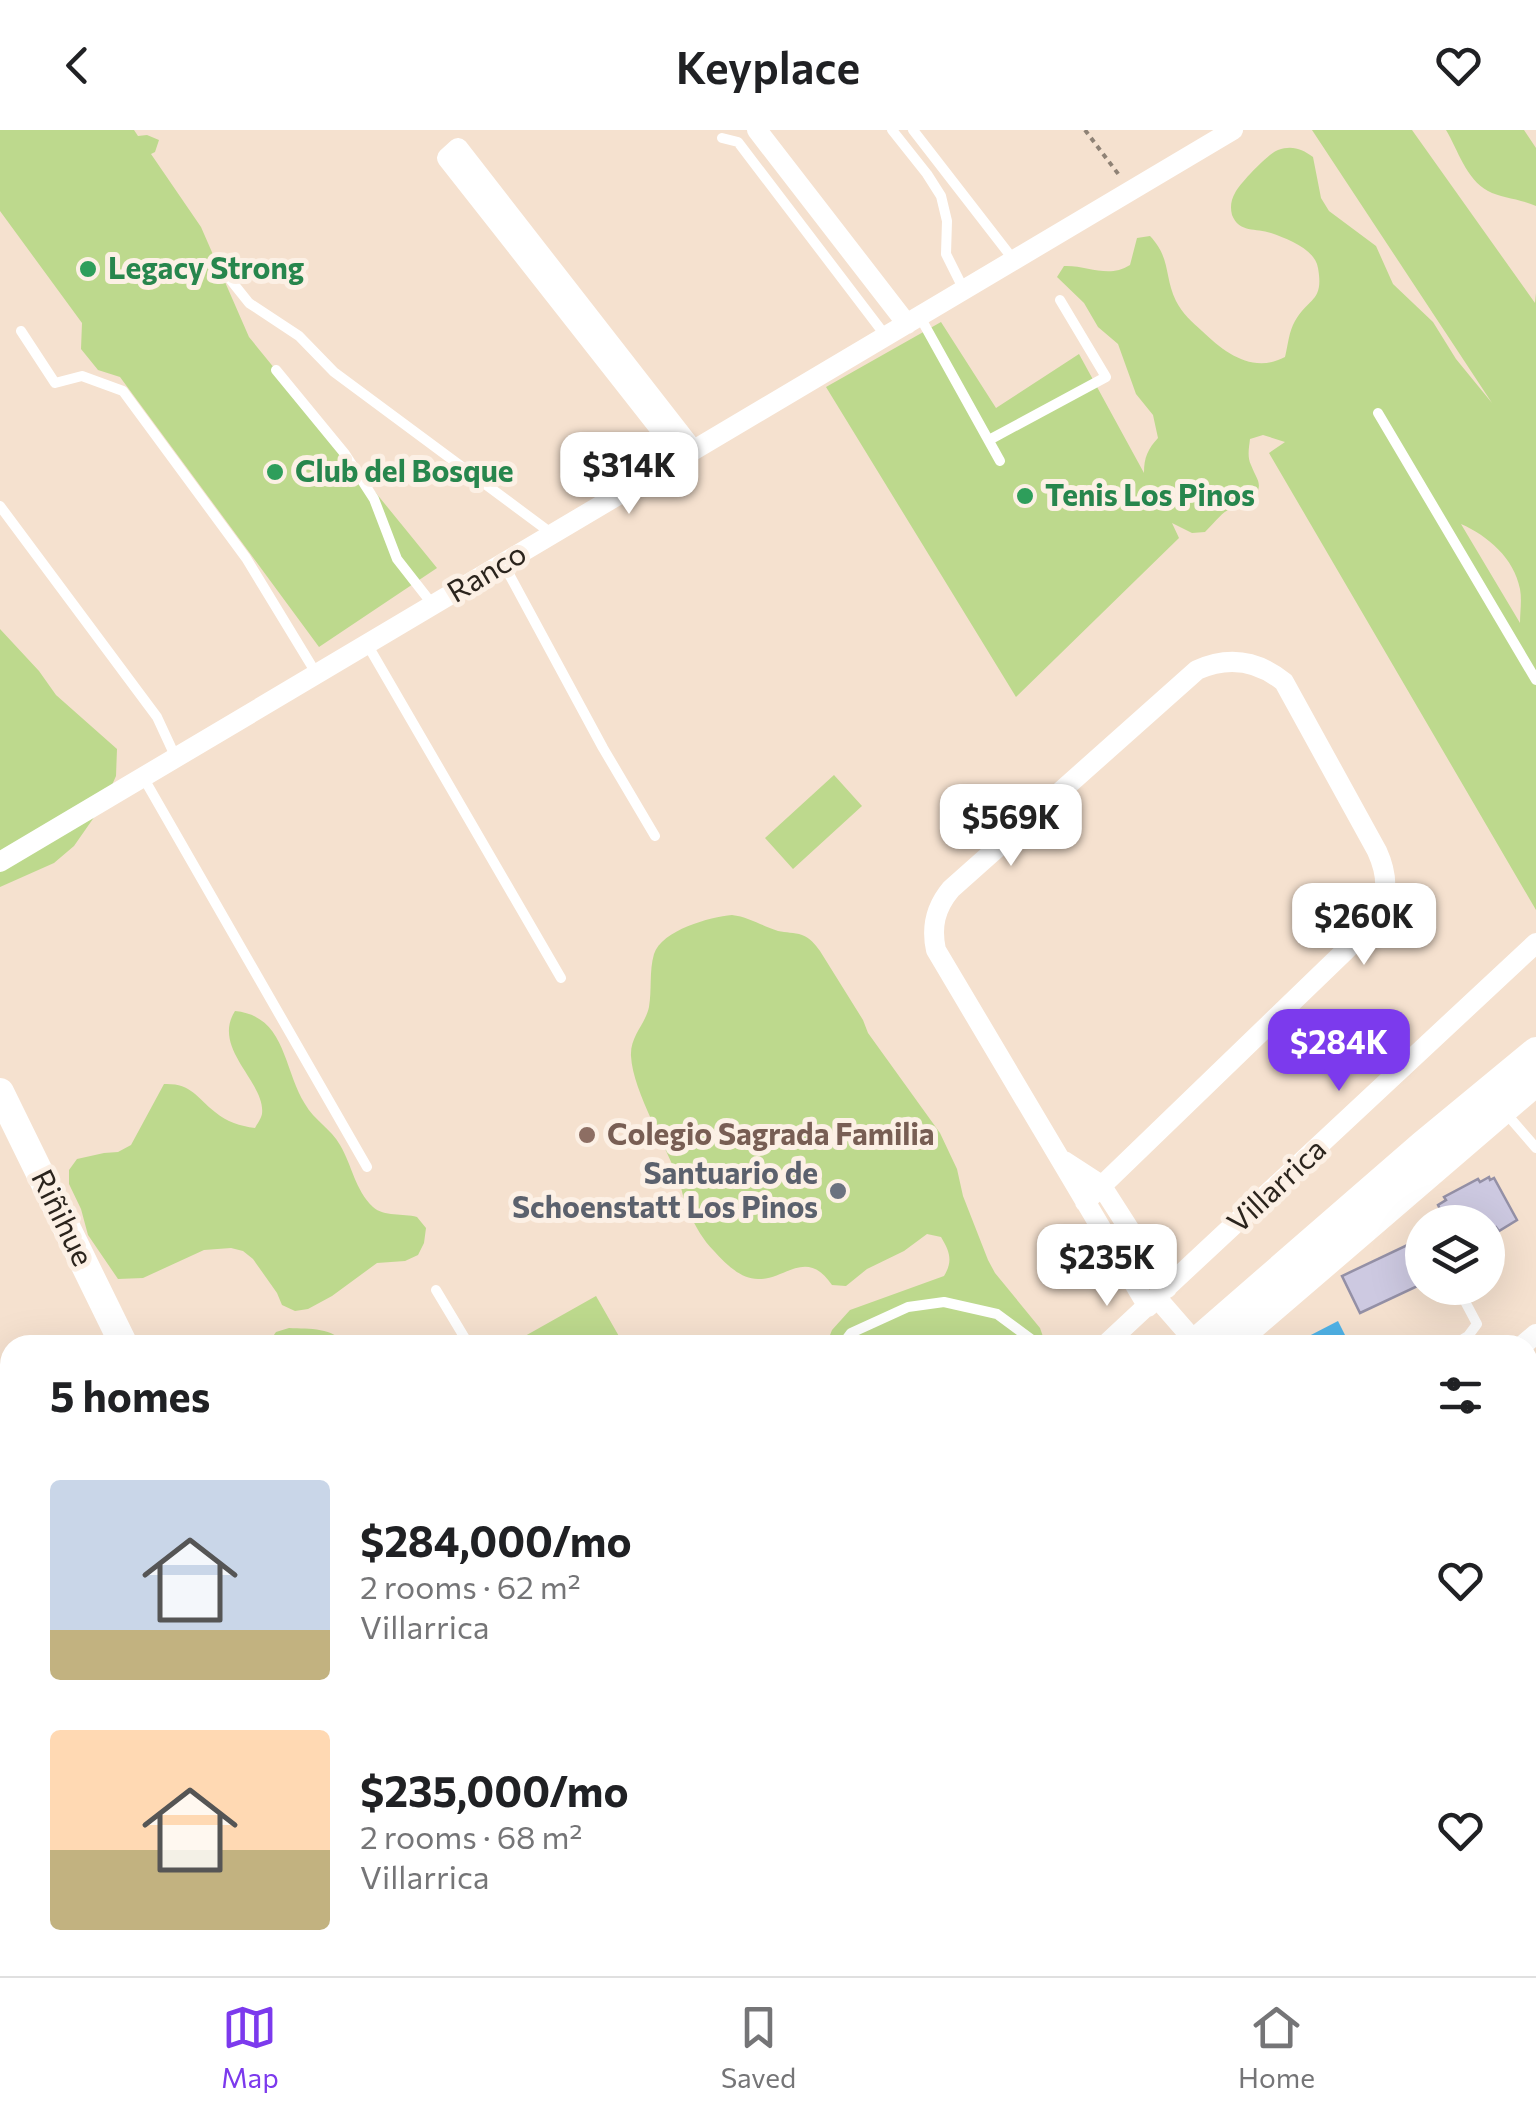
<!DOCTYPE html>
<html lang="en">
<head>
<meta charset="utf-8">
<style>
	:root { --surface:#fff; --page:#f2f2f2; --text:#202124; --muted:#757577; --line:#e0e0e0; --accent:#7c3aed }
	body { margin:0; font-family:Commissioner,sans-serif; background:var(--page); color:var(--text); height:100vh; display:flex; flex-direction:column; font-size:38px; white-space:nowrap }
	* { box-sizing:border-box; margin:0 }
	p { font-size:32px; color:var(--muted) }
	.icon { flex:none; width:55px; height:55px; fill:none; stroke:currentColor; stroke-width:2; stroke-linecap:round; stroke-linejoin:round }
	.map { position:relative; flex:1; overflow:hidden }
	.side { position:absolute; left:0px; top:1205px; width:1538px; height:642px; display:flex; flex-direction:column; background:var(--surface); border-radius:30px 30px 0 0; box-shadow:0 10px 40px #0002 }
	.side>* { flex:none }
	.controls { position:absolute; left:1405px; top:1075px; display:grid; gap:20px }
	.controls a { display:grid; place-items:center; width:100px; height:100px; border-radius:50%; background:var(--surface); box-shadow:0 10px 40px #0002; font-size:50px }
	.price { position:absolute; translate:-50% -85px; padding:0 22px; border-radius:20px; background:#fff; color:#222; font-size:32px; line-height:65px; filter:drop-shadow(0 2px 5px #0008) }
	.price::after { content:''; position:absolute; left:50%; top:60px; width:30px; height:22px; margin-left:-15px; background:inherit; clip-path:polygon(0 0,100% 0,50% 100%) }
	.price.current { background:var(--accent); color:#fff }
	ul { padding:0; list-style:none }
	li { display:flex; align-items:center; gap:30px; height:250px; padding:0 50px }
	li span { display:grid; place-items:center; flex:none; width:280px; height:200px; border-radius:10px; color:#555 }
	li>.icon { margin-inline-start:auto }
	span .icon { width:120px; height:120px; fill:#fffc; stroke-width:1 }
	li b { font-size:42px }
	h2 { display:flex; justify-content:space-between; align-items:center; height:120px; padding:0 50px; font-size:42px }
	header { display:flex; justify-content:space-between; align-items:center; height:130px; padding:0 50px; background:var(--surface); font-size:45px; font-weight:600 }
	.menu { display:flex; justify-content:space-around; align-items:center; height:140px; border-top:2px solid var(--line); background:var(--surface); font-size:28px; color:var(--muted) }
	.menu a { display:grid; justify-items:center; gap:5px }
	.menu .current { color:var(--accent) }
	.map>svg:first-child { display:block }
	.green { fill:#bdd98d; fill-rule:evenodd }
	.water { fill:#4fb2e7 }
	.building { fill:#cdc9e1; stroke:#9490a6; stroke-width:2.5 }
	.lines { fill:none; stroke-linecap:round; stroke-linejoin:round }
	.path { stroke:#8f8275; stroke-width:4; stroke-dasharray:5 5; stroke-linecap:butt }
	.lane { stroke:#fff; stroke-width:10 }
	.street { stroke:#fff; stroke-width:20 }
	.secondary { stroke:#fff; stroke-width:28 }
	.leisure-dot { fill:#2e9e5b; stroke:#fcf0e5; stroke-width:4 }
	.education-dot { fill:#8d6e63; stroke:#fcf0e5; stroke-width:4 }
	.worship-dot { fill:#6b7280; stroke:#fcf0e5; stroke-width:4 }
	.labels { text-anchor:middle; stroke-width:10; stroke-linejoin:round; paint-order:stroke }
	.leisure-label { font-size:30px; font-weight:bold; fill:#27864d; stroke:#fcf0e5; text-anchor:start }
	.street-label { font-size:30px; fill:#2b241d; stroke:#fcf0e5 }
	.education-label { font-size:30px; font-weight:bold; fill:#785e54; stroke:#fcf0e5; text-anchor:start }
	.worship-label { font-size:30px; font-weight:bold; fill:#5b616d; stroke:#fcf0e5; text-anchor:end }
</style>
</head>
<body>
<header><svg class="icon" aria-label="back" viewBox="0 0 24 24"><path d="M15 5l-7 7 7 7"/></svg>Keyplace<svg class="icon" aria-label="heart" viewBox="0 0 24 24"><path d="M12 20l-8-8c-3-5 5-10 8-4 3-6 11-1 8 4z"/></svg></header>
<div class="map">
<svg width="1536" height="1846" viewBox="0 0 1536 1846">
	<rect width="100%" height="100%" fill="#f5e1cf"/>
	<!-- green -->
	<path class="green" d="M0 0H134L138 6 147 5 159 10 155 22 151 24 201 97 249 207 437 438 319 517 120 247 98 240 81 219 82 193 0 81Z
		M1312 0H1412L1535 173 1536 163V780L1269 323 1285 312 1263 305 1250 309C1249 318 1247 327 1251 335 1258 353 1265 354 1250 373 1224 377 1222 385 1205 402L1192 403 1172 393 1179 408 1016 567 826 257 941 192 996 278 1079 224 1144 343C1144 327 1148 319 1158 308L1153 285 1136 264 1118 214 1098 197 1084 173 1057 147 1064 136C1088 135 1108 149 1130 135L1137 108 1150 106C1171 128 1164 146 1176 171 1182 183 1192 192 1202 201 1225 223 1253 244 1285 227 1288 215 1289 201 1295 191 1309 167 1324 172 1318 138 1315 119 1288 109 1271 103 1256 98 1239 103 1232 85 1230 77 1231 70 1235 63 1240 53 1269 23 1278 20 1292 15 1302 19 1313 27L1321 68 1329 81 1376 116 1393 154 1433 192 1456 229 1492 273ZM1461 394C1488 406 1514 428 1520 459 1522 470 1520 482 1520 493Z
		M1446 0H1524L1536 18V76C1521 69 1501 68 1488 61 1466 49 1458 20 1446 0Z
		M0 499 39 541 56 565 117 619 116 646 104 673 74 716 54 733 0 757Z
		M834 645 862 676 793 739 765 708Z
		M732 785C749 787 762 796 778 801 786 803 794 802 802 805 810 808 815 814 820 821L863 890 868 903 940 1003 957 1039 963 1066 988 1130 995 1143 1040 1198 1046 1215H826L832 1200 850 1180 944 1146C953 1131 950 1122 941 1107L927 1104 904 1121 867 1139 846 1156 832 1155C806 1117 786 1150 758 1149 740 1149 725 1133 714 1121 703 1110 696 1097 689 1083 684 1073 683 1064 680 1054 668 1018 633 963 631 926 630 906 645 895 649 877 652 860 649 841 654 824 662 800 710 787 732 785Z
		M235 881C286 886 283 939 305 974 314 990 331 999 340 1015 352 1035 355 1060 373 1077 384 1087 403 1083 417 1087L426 1098 424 1113 418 1125 405 1131 377 1133 332 1166 308 1179 295 1181 282 1175 277 1163 253 1129 243 1121 231 1118 204 1120 143 1148 118 1149 88 1105 81 1079 69 1054V1040L77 1029 104 1023 118 1022 131 1015 164 954C191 953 196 967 215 982 227 992 240 996 255 998 257 994 261 989 262 984 266 952 211 919 235 881Z
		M596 1166 624 1215H509Z
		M289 1198C310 1199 333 1197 346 1215H267L276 1202Z
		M1536 1234V1551L1528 1562V1241Z
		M10 1329V1486L0 1495V1338Z
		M1528 1651 1536 1660V1846H544L553 1838H1528Z"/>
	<!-- water -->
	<path class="water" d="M1338 1191 1348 1211 1340 1215H1311L1307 1207Z"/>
	<!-- building -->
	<path class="building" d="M1489 1047 1490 1050 1494 1048 1517 1090 1499 1101 1496 1097 1488 1101V1092H1441L1435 1082 1440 1079 1438 1075 1446 1070 1444 1067 1478 1049 1480 1052Z
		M1418 1110 1422 1120V1154L1360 1183 1342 1146Z"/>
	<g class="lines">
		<!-- path -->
		<path class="path" d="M1085 0 1119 45
			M1528 1760 1536 1750
			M1476 1838 1489 1846"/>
		<!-- lane -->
		<path class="lane" d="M892 0 927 44 941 66 947 91 946 124 964 160
			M913 0 1013 129
			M722 8 738 12 885 205
			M225 143 249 173 299 206 334 242 551 403
			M920 187 1000 331
			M21 201 55 253 82 246 123 261 246 428 316 543
			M276 240 345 324 374 369 397 429 433 475
			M1378 283 1536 550
			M989 310 1106 247 1060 170
			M0 376 157 587 176 628
			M503 433 603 618 655 706
			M367 514 561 848
			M143 647 367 1037
			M1504 981 1536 1018
			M436 1160 469 1215
			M842 1215 851 1203 908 1177 944 1172 997 1184 1039 1215
			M1453 1215 1468 1206 1477 1194 1460 1162
			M0 1739 10 1732
			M0 1795 10 1807
			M57 1838H84
			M248 1838 254 1846
			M307 1838 315 1846
			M368 1838 375 1846
			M176 1846 180 1838
			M218 1846 222 1838"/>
		<!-- street -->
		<path class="street" d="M757 0 907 194
			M682 327 447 28 458 18 693 320
			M0 732 1233 0
			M1064 1031 1101 1055 1167 1158
			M1085 1072 1345 821C1377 789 1398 767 1377 721L1284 552C1257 530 1228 526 1197 540L951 759C935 778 931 797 936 820 1006 939 1078 1058 1148 1177
			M1157 1168 1198 1215
			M1105 1215 1536 813
			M1523 1215 1536 1204
			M1528 1596 1536 1607
			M1528 1633 1536 1641"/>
		<!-- secondary -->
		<path class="secondary" d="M0 962 124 1215
			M1192 1215 1422 1015 1536 921
			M1230 1215 1536 952
			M429 1838 433 1846
			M481 1846 492 1838
			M524 1846 533 1838"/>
	</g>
	<!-- markers -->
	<g class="leisure-dot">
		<circle cx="88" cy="139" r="10"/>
		<circle cx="275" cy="342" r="10"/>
		<circle cx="1025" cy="366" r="10"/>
	</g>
	<circle class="education-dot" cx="587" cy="1005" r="10"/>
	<circle class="worship-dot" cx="838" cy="1061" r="10"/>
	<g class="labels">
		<!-- leisure labels -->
		<g class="leisure-label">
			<text x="108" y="149">Legacy Strong</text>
			<text x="295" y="352">Club del Bosque</text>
			<text x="1045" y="376">Tenis Los Pinos</text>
		</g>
		<!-- street labels -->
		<g class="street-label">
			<text transform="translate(487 443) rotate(-31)" y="10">Ranco</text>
			<text transform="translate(1277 1056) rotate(-43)" y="10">Villarrica</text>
			<text transform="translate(62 1088) rotate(64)" y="10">Riñihue</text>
		</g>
		<!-- education labels -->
		<g class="education-label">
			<text x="607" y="1015">Colegio Sagrada Familia</text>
		</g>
		<!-- worship labels -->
		<g class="worship-label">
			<text x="818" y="1054">Santuario de<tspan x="818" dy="34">Schoenstatt Los Pinos</tspan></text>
		</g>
	</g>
</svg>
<div class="controls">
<a><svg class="icon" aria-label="layers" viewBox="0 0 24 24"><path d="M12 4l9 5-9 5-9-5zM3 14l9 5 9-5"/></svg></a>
</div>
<b class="price" style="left:629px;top:387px">$314K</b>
<b class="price" style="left:1011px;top:739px">$569K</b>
<b class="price" style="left:1364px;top:838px">$260K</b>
<b class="price current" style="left:1339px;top:964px">$284K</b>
<b class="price" style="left:1107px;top:1179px">$235K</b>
<section class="side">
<h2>5 homes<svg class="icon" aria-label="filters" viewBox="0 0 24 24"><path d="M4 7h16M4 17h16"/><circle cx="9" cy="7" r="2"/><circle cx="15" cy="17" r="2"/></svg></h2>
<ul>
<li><span style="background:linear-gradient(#c9d6e8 75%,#c2b280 0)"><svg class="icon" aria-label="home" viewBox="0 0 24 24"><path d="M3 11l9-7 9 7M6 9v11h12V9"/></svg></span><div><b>$284,000/mo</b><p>2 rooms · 62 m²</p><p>Villarrica</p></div><svg class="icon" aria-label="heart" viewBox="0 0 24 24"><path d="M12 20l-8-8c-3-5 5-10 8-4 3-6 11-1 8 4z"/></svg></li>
<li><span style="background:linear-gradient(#ffd9b3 60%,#c2b280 0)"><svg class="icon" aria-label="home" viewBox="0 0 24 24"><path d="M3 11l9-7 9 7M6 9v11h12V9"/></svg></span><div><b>$235,000/mo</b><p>2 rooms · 68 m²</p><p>Villarrica</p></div><svg class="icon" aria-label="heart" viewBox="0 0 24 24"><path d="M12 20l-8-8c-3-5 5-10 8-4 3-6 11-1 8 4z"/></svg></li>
</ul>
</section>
</div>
<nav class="menu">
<a class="current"><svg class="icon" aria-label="map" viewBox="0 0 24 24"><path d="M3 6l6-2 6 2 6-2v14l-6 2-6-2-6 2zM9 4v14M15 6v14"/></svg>Map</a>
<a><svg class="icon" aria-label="saved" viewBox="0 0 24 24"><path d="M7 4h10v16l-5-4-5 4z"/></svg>Saved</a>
<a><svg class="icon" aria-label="home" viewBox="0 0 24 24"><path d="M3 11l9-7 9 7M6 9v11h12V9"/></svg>Home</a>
</nav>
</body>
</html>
